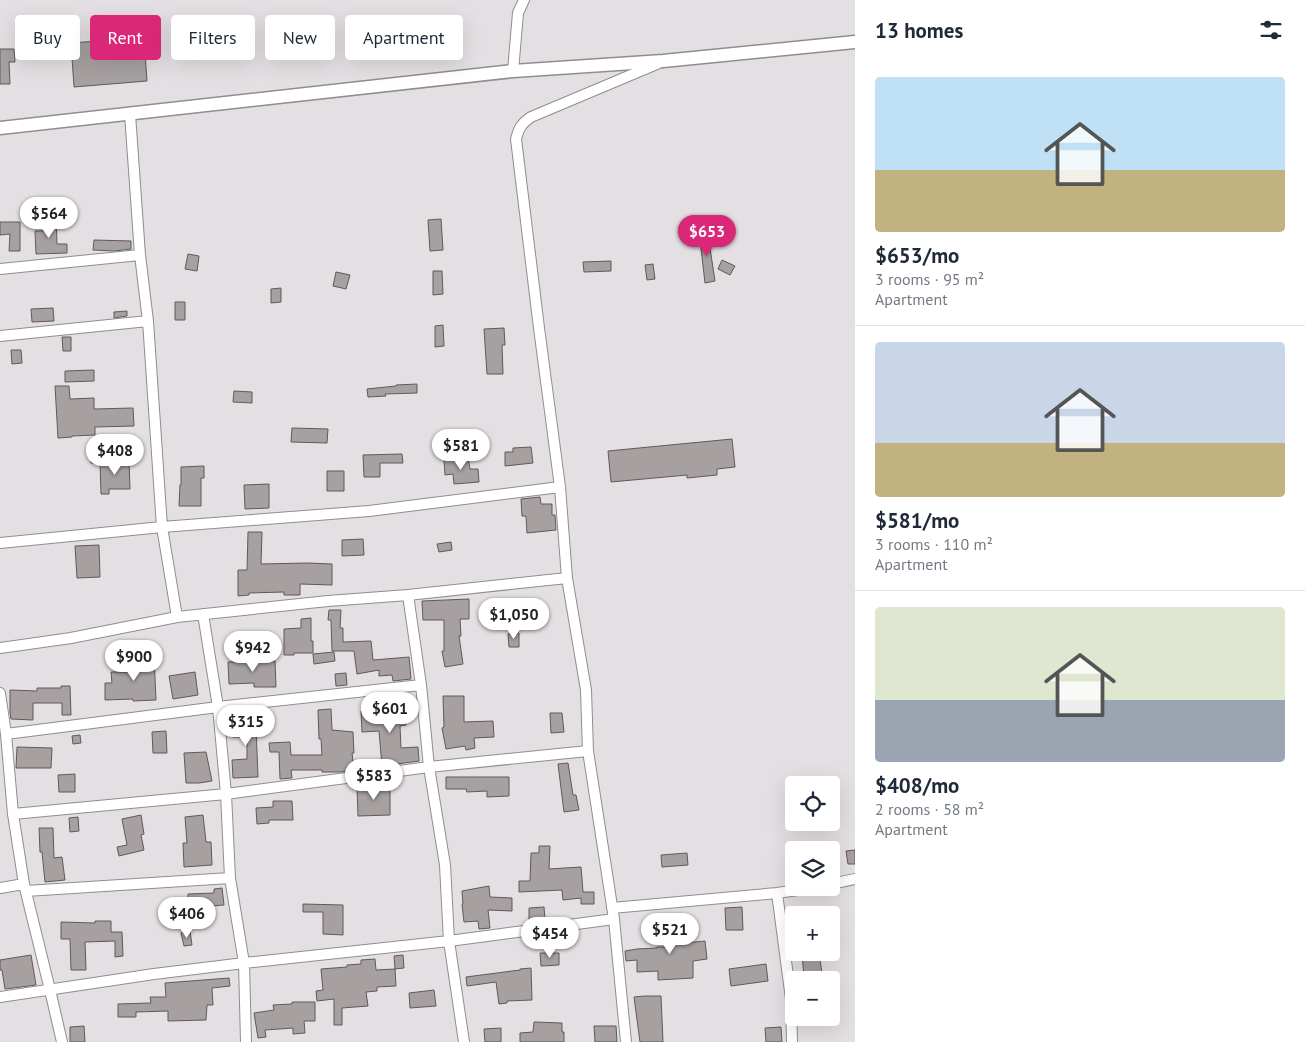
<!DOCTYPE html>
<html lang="en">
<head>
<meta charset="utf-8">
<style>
	:root { --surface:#fff; --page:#f2f2f3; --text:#1f2937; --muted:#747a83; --line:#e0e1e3; --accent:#db2777 }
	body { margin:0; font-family:"PT Sans",sans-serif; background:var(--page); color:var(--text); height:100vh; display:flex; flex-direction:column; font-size:19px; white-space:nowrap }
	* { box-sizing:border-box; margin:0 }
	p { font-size:16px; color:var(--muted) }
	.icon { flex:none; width:28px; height:28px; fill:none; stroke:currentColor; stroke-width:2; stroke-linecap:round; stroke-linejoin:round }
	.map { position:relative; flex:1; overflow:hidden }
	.side { display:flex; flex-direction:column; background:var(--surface); width:450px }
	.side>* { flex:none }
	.banner { position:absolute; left:15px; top:15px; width:475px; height:45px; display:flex; gap:10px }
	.buttons { position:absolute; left:785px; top:776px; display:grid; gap:10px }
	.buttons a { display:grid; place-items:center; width:55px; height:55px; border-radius:5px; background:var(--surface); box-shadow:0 5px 20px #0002; font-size:25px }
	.price { position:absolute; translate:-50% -42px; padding:0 11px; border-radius:18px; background:#fff; color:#222; font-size:16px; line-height:32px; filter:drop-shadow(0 1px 2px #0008) }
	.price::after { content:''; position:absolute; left:50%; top:30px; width:15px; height:11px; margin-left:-8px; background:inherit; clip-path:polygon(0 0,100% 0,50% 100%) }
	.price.current { background:var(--accent); color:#fff }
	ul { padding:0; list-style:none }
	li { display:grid; align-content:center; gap:10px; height:265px; padding:0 20px }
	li+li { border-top:1px solid var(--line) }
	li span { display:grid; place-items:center; height:155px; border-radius:5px; color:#555 }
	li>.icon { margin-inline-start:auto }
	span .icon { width:90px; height:90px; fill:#fffc; stroke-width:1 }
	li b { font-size:21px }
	h2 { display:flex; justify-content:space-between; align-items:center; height:60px; padding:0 20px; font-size:21px }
	.tag { padding:0 18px; border-radius:5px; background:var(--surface); box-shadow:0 5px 20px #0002; font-size:18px; line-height:45px }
	.tag.current { background:var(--accent); color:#fff }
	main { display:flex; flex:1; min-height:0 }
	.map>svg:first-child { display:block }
	.building { fill:#a6a0a1; stroke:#5f595a }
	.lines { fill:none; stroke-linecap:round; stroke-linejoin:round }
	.minor-casing { stroke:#918c8f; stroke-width:12 }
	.major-casing { stroke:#918c8f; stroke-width:15 }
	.minor { stroke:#fff; stroke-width:10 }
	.major { stroke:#fff; stroke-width:12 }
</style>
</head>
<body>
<main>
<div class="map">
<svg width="855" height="1042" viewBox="0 0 855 1042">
	<rect width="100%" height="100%" fill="#e4dfe2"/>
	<!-- building -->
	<path class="building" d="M321 31 323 40 306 44 303 35Z
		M144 38 147 81 74 87 72 58H71L70 43Z
		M0 49H14L15 62H9L10 84H0Z
		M406 51H426V59H406Z
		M46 214H56L57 244H67V253L36 254 35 231H47Z
		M441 219 443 250 430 251 428 220Z
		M0 222H20V251H9L10 234 0 235Z
		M708 230 709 248H710L715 281 705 283 699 231Z
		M94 240 131 241V249L115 251 93 250Z
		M188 254 199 256 197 271 185 269Z
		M722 260 735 266 730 275 718 269Z
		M611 261V271L584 272 583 262Z
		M653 264 655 279 647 280 645 265Z
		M433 271H442L443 294 433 295Z
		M336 272 350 275 346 289 333 286Z
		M281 288V302L271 303V289Z
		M175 302H185V320H175Z
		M53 308 54 321 32 322 31 309Z
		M127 311V316L114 318V312Z
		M443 325 444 346 435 347V326Z
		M504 328 505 345H502L503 374H487L484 329Z
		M62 337H71V351H63Z
		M11 350H21L22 363 12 364Z
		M94 370V381L65 382V371Z
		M417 384V393L385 394 386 396 368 397 367 389 396 386V385Z
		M55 386H69L70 399 94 398V409L133 408 134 426 95 427V435L72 436V437L58 438Z
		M234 391 252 392V403L233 402Z
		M292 428 328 429 327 443 291 442Z
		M732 439 735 467 717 469V475L687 478V475L611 482 608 451Z
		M531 447 533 463 505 466V452H513V448Z
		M101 448V463H91L90 449Z
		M402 454 403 463H380V477H364L363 455Z
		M468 457 470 469H478L479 482 454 484 453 474 445 475 444 459Z
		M108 462H129L130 489H109V494H101L100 463Z
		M204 466V478H201V506H179L180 485H181V467Z
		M327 471H344V491H327Z
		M269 484V508L245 509 244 485Z
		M540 497 541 504H552V515H555L556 530 527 533 526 516H522L521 499Z
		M248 532H262L261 564 307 563 332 564V585L300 584V595H284V592L249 593V595L238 596V570H247Z
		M363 539 364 555 342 556V540Z
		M451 542 452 550 439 552 437 544Z
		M99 545 100 577 77 578 75 546Z
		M469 599V619H460L461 636H459L463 664 445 667 442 651H444V620H423L422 601Z
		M329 610H341L340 628H343V642L371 641 373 660 409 657 411 679 393 681 392 675 379 676V670L357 674 354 651H332L331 620H328Z
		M311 618V641H313V653H294V655H284V629L301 628V619Z
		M519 633V647H509L508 634Z
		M334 652 335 661 314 664 313 654Z
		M154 657 156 700 133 701V699L105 700V683H112L111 672H131V658Z
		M275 661 276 687H254V683L229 684 228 662Z
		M195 672 198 695 173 699 169 676Z
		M346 673 347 685 336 686 335 674Z
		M61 686H70L71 715H62V703H33V720L11 719 10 712V690L37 691V688H61Z
		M443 696H464V722L493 721 494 737 474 738 475 748 466 750 465 746 446 749 442 728 444 727Z
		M405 706 406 725 400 726 401 748 418 747 419 761 382 766 379 731 362 732 361 711 386 710V707Z
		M331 709 332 730 353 732 354 753H352L354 770 342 772H322V770H291L292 778 280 779 279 752H270L269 743 290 742 291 755H322L321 739H319L318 710Z
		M550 713H562L564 732 551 733Z
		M232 717H259V726H256L258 777 233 778 232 760 247 759V737H233Z
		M166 731 167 753H153L152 732Z
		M80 735 81 743 73 744 72 736Z
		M17 747 52 748 51 768H16Z
		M206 752 212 781 199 783H186L184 753Z
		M568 763 573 795H576L579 810 564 812 558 764Z
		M75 774V792H59L58 775Z
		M446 777H509V796L487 797V791L467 792 466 789H446Z
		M390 786V815L358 816 357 787Z
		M273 801H292L293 820H269V823L257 824 256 808 273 807Z
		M141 815 144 834 141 835 144 850 119 856 117 847 127 845 122 819Z
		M203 815 206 842H211L212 865 184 867 183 843H187L185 817Z
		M78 817 79 831 70 832 69 818Z
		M39 828H53L54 858 62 857 65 880 45 882 42 852H40Z
		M539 846H550L549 869 581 867 583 892H594V904H581V898L563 900 562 890 519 892V881H530L531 853H539Z
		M855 850V864H848L846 851Z
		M687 853 688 865 662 867 661 855Z
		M489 886 490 897 512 898V911L488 910 490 928 479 929 478 921 464 922 462 904H463L462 891Z
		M222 888 224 905 188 908V894L214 893V889Z
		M303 904 343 905V935L323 934V912H303Z
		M544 907 545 919 529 920V908Z
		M742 907 743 930H726L725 908Z
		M684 920 686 943 705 941 707 959 693 961V978L658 980V971L637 972V960L626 961 625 951 637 949 657 948V947H669L667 921Z
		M95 921H111V932H122L123 956 115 957V941L85 942 86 970H71L70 939H61V922L95 923Z
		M190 931 192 945 184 946 181 933Z
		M540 953H559V965L541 966Z
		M819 954 822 973 804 976 802 956Z
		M31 955 36 985 5 989 2 970H0V960Z
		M403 955 404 968 395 969 396 986 377 987V991L366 992 368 1006 342 1008V1025H334V999L317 1001 316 991 323 990 321 969 347 967V965L361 964V960L375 959 376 970 395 969 394 956Z
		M766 964 768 981 731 986 729 969Z
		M531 968 532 1000 507 1001V1003L499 1004 496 982 467 986 466 977 520 970V969Z
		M229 978 230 986 212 988 213 1005H207L206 1020 168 1021V1011L136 1012V1017H118V1004L151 1003 150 997H166L165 983Z
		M434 990 436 1006 410 1008 409 993Z
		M645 996H661L663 1042H640L634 997Z
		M292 1002H315V1021H304L305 1033 293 1034V1028L265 1030 266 1037 258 1038 254 1013 274 1010 273 1005 292 1004Z
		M534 1022 562 1023V1032H564V1042H520V1033L533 1032Z
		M84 1026 85 1042H70V1027Z
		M594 1026H616L617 1042H595Z
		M781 1027 782 1042H766L765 1028Z
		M501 1028V1042H485L484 1029Z"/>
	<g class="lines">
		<!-- minor casing -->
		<g class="minor-casing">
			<path id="minor" d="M513 71 518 13 524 0
				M130 114 140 255 148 321 162 527 177 617
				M0 269 140 255
				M0 336 148 321
				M0 543 162 527 369 511 560 487
				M408 595 421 685 429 767 445 865 449 941 464 1042
				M203 614 218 707 226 794 230 878 244 963 246 1042
				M0 648 71 638 177 617 328 601 408 595 567 578
				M0 693 6 734 13 814 24 884 50 990 62 1042
				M6 734 218 707 421 685
				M13 814 226 794 429 767 588 751
				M831 884 855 879
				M0 888 24 884
				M26 891 230 878
				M777 893 791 999 792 1042
				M612 908 777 893 812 888
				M0 997 154 974 244 963 449 941 614 919
				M626 1042 614 919 588 751 586 690 567 578 560 487 539 328 516 139C519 128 521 124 531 117L657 64"/>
		</g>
		<!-- major casing -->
		<g class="major-casing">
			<path id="major" d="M0 128 513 71 663 61 855 42"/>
		</g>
		<!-- minor -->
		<use href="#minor" class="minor"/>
		<!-- major -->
		<use href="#major" class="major"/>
	</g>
</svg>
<div class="buttons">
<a><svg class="icon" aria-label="locate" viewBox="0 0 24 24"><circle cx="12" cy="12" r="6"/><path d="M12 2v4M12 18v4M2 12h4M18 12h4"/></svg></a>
<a><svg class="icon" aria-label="layers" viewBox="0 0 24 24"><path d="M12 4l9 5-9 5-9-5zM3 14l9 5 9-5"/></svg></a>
<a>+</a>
<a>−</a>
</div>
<b class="price" style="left:49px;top:239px">$564</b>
<b class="price current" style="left:707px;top:257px">$653</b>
<b class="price" style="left:461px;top:471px">$581</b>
<b class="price" style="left:115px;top:476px">$408</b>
<b class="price" style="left:514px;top:640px">$1,050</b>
<b class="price" style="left:253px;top:673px">$942</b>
<b class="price" style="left:134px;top:682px">$900</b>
<b class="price" style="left:390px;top:734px">$601</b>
<b class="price" style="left:246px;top:747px">$315</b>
<b class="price" style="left:374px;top:801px">$583</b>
<b class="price" style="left:187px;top:939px">$406</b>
<b class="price" style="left:670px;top:955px">$521</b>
<b class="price" style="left:550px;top:959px">$454</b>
<div class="banner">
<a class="tag">Buy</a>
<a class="tag current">Rent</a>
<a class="tag">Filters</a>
<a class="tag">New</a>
<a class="tag">Apartment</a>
</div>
</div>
<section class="side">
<h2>13 homes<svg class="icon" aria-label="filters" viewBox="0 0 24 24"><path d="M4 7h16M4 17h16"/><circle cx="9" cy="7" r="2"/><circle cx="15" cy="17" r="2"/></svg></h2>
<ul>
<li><span style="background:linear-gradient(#bfe0f5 60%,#c2b280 0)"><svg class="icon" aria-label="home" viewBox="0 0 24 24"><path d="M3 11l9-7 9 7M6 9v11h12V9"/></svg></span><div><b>$653/mo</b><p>3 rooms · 95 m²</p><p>Apartment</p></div></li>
<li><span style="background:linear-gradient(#c9d6e8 65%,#c2b280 0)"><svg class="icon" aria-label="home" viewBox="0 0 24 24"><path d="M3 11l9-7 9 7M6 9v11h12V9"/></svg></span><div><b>$581/mo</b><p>3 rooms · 110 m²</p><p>Apartment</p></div></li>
<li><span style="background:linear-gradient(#dfe7d0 60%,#9aa5b1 0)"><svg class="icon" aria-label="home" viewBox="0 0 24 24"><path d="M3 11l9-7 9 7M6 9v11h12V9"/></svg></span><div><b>$408/mo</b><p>2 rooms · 58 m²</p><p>Apartment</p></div></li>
</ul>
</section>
</main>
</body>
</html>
